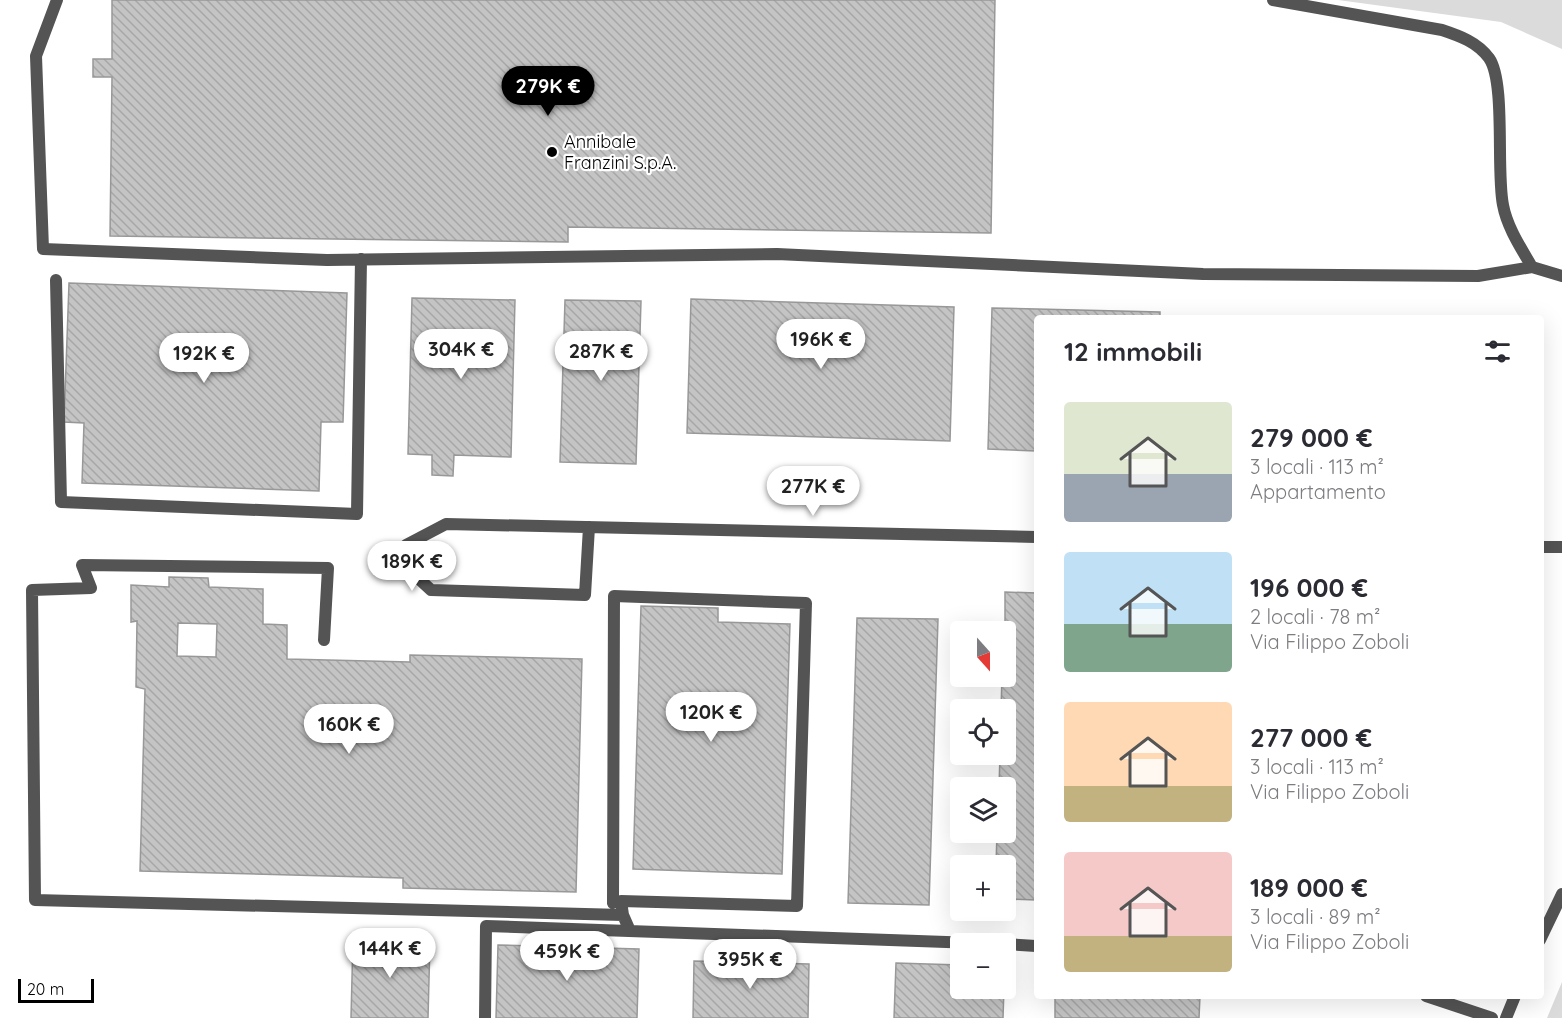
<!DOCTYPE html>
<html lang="it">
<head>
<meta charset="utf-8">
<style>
	:root { --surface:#fff; --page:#f7f7f7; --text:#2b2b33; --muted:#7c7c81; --accent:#000 }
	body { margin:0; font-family:Quicksand,sans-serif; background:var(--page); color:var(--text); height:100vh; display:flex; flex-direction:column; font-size:22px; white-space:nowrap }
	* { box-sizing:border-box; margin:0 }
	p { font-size:20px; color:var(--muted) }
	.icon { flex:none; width:33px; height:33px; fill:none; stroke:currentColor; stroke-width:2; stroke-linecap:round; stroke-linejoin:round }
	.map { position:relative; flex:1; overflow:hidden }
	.drawer { position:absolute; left:1034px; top:315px; width:510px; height:684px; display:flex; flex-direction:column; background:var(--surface); border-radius:6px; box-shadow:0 6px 24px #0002 }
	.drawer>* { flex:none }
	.needle { width:39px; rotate:159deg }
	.fabs { position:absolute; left:950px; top:621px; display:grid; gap:12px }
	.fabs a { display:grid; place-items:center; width:66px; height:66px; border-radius:6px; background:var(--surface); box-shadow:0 6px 24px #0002; font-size:30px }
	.scale { position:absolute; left:18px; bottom:15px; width:76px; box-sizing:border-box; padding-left:6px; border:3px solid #000; border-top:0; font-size:16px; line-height:21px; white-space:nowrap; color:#000; -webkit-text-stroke:4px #fff; paint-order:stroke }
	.price { position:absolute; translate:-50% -51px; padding:0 14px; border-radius:21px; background:#fff; color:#222; font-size:20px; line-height:39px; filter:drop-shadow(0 2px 3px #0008) }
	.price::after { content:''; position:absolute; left:50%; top:36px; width:18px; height:14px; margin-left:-9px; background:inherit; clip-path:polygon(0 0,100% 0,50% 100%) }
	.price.current { background:var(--accent); color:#fff }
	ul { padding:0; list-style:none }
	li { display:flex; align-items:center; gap:18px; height:150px; padding:0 30px }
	li span { display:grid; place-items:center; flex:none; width:168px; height:120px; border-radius:6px; color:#555 }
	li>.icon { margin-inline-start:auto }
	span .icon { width:72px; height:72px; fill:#fffc; stroke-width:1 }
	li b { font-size:26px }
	h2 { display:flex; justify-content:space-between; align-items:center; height:72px; padding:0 30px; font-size:26px }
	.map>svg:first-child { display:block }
	.green { fill:#dbdbdb }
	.building { fill:url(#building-back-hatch); stroke:#989898; stroke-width:1.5; fill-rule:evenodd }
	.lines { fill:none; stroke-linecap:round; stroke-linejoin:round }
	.service { stroke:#545454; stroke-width:12 }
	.minor { stroke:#545454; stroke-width:12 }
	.poi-dot { fill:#000; stroke:#fff; stroke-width:2 }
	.labels { text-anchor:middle; stroke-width:4.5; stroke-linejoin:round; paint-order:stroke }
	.poi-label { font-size:18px; fill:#000; stroke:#fff; text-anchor:start }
</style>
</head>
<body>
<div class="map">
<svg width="1562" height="1018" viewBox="0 0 1562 1018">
	<defs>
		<pattern id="building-back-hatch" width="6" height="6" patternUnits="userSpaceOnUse" patternTransform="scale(1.5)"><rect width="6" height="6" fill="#c4c4c4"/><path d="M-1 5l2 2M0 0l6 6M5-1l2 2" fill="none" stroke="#a7a7a7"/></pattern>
	</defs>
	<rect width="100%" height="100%" fill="#fff"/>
	<!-- green -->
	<path class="green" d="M1338 0H1562V49L1501 22Z
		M1562 982V1018H1547Z"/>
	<!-- building -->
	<path class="building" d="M112 0H995L991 233 568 227V242L110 236 112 77H93V59H112Z
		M69 283 347 293 343 422H321L319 491 82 483 84 423 64 422Z
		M412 298 515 300 511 457 454 455 453 476 432 475V455L408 454Z
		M691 299 954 307 950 441 687 433Z
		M565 300 641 301 636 464 560 462Z
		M992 308 1160 312V318H1036V451L988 449Z
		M169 577 208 578 209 587 263 589V624L287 625V659L410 662V655L582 659 576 892 403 888V878L140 871 145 689 136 687 137 621 131 622V585L169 587ZM178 623 217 624 216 657 177 656Z
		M1005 592 1036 593V900L1005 899V866H996L997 832H1005V788H999L1000 754H1005V710H1001L1002 676H1005Z
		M641 606 718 608V622L790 624 782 874 633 869Z
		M857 618 938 619 929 905 848 903Z
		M353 938 430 942 428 1018H351Z
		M498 945 639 949 637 1018H496Z
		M694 961 809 964 808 1018H693Z
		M896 963 960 965V988H1004L1003 1018H894Z
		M1055 996H1200L1199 1018H1055Z"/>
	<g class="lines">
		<!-- service -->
		<path class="service" d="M57 0 36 56 43 249 327 260 777 254 1203 274 1478 276 1532 267 1562 276
			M1273 0 1442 30C1460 36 1477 42 1489 58 1506 82 1496 171 1503 205 1507 227 1521 248 1532 267
			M56 280 61 502 357 514 361 259
			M324 640 328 568 82 565 91 588 32 590 35 900 623 915
			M621 901 613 903 614 596 806 603 797 906 621 901 623 915 630 931
			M1005 944 1036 946
			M1426 996 1492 1018
			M485 1018 486 926 1003 944"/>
		<!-- minor -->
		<path class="minor" d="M589 527 585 595 431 590 405 566 406 545 446 524 1036 537
			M1540 547H1562
			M1540 940 1562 894
			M1506 1018 1515 996"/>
	</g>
	<!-- markers -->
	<circle class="poi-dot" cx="552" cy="152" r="6"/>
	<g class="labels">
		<!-- poi labels -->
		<g class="poi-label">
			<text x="564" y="148">Annibale<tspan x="564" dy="21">Franzini S.p.A.</tspan></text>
		</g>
	</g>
</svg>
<div class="fabs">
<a><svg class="needle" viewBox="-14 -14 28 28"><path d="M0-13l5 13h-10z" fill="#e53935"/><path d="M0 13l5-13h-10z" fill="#7c7c81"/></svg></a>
<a><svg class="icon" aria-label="locate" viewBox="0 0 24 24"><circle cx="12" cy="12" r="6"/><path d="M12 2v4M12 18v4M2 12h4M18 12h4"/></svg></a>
<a><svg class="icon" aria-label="layers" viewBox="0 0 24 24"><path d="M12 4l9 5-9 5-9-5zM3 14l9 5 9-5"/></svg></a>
<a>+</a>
<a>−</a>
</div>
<div class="scale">20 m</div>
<b class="price current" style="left:548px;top:117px">279K €</b>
<b class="price" style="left:821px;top:370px">196K €</b>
<b class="price" style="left:461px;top:380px">304K €</b>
<b class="price" style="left:601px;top:382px">287K €</b>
<b class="price" style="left:204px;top:384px">192K €</b>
<b class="price" style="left:813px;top:517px">277K €</b>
<b class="price" style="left:412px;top:592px">189K €</b>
<b class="price" style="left:711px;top:743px">120K €</b>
<b class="price" style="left:349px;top:755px">160K €</b>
<b class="price" style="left:390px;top:979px">144K €</b>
<b class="price" style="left:567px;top:982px">459K €</b>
<b class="price" style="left:750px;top:990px">395K €</b>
<section class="drawer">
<h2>12 immobili<svg class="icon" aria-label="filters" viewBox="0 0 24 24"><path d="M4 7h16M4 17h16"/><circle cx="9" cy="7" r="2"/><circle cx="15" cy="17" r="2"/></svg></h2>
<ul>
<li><span style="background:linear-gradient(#dfe7d0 60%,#9aa5b1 0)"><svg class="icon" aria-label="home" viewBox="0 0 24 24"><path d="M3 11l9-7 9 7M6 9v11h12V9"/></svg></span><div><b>279 000 €</b><p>3 locali · 113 m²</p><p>Appartamento</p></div></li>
<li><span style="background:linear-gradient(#bfe0f5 60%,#7fa58c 0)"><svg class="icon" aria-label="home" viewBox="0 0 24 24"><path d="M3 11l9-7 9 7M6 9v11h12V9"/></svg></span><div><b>196 000 €</b><p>2 locali · 78 m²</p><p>Via Filippo Zoboli</p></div></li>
<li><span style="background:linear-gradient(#ffd9b3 70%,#c2b280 0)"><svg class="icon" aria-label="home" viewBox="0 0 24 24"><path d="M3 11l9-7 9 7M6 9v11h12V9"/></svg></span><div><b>277 000 €</b><p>3 locali · 113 m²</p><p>Via Filippo Zoboli</p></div></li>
<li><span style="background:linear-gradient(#f6c9c9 70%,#c2b280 0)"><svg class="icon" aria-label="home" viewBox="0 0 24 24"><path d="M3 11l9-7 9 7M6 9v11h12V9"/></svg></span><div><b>189 000 €</b><p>3 locali · 89 m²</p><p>Via Filippo Zoboli</p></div></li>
</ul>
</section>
</div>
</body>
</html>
